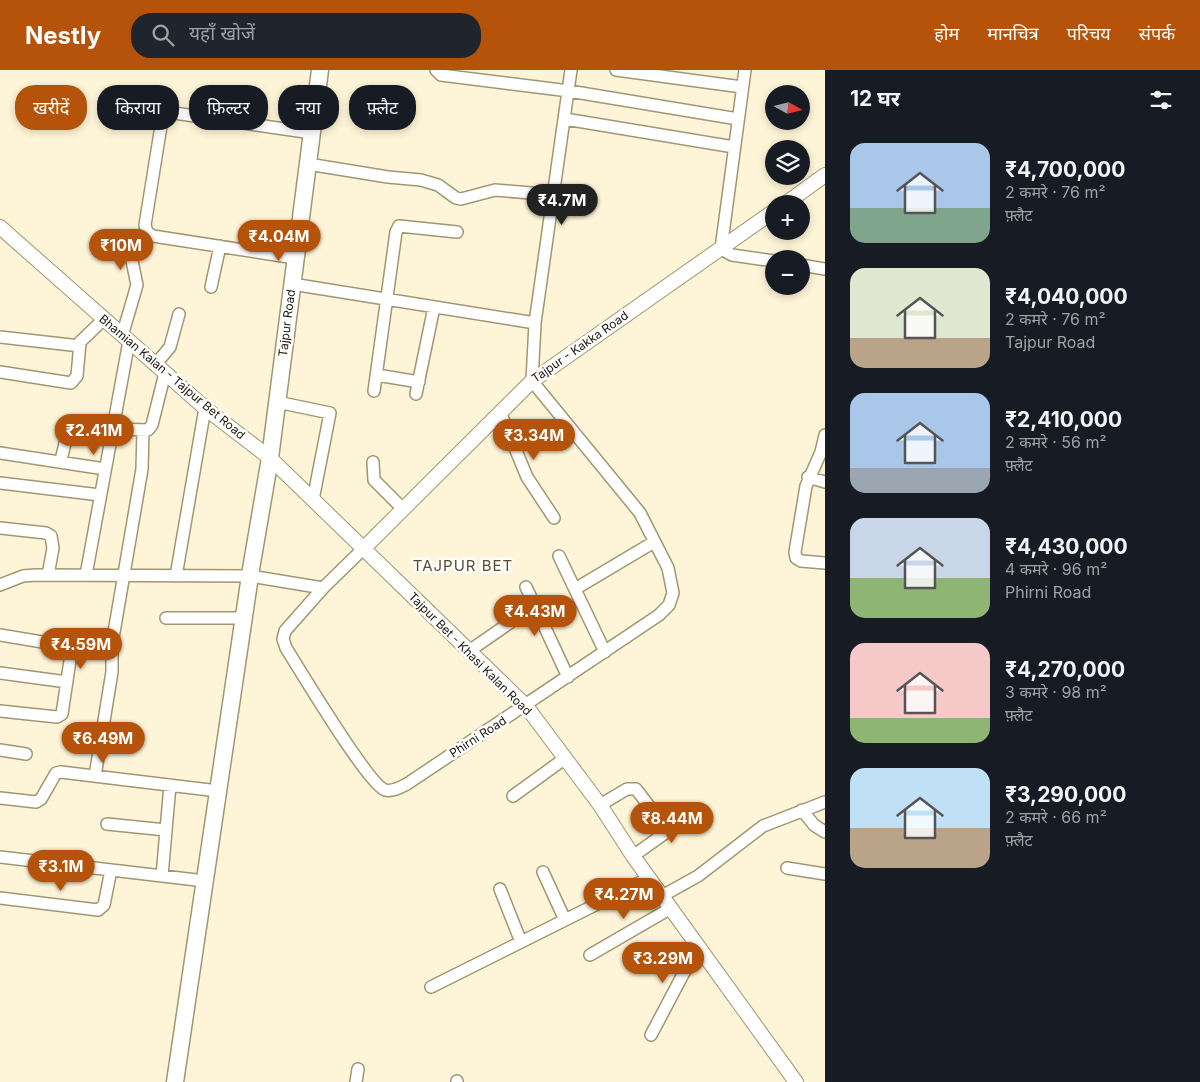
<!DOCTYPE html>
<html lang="hi">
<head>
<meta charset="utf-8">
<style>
	:root { --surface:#171b24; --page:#20242c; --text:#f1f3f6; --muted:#9ea1a6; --accent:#b45309 }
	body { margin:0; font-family:Inter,"Noto Sans Devanagari",sans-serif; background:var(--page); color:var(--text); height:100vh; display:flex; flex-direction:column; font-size:19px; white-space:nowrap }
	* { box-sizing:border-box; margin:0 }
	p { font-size:16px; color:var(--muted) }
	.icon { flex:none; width:28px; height:28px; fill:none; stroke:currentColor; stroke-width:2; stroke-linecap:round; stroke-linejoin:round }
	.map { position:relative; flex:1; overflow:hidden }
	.drawer { display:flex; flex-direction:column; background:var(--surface); width:375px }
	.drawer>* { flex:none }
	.guide { position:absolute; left:15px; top:15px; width:475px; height:45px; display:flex; gap:10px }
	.needle { width:32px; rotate:98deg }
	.controls { position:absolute; left:765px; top:15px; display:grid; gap:10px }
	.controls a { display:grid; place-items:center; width:45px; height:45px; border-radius:50%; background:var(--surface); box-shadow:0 2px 8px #0003; font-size:25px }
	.price { position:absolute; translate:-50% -42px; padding:0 11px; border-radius:18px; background:var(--accent); color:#fff; font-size:16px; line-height:32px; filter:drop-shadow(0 1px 2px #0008) }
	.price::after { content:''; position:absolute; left:50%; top:30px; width:15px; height:11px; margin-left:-8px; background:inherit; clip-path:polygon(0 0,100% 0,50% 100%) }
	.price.active { background:#222; color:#fff }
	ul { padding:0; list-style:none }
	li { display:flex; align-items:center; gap:15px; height:125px; padding:0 25px }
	li span { display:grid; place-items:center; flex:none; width:140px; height:100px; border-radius:15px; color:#555 }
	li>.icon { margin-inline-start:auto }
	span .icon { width:60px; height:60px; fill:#fffc; stroke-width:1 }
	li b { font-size:21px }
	h2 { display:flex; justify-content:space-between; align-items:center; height:60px; padding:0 25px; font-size:21px }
	.pill { padding:0 18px; border-radius:20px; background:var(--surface); box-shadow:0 2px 8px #0003; font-size:18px; line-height:45px }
	.pill.active { background:var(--accent); color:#fff }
	header { display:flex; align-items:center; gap:30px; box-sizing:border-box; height:70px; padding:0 25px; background:var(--accent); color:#fff }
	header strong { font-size:24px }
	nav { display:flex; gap:28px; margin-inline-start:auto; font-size:18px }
	.search { width:350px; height:45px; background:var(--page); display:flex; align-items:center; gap:12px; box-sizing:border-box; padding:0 18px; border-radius:20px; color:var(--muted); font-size:19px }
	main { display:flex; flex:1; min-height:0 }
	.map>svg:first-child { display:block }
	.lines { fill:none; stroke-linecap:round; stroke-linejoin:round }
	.minor-casing { stroke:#a19674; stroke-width:14 }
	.tertiary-casing { stroke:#a19674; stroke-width:16 }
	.secondary-casing { stroke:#a19674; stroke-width:19 }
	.minor { stroke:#fff; stroke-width:11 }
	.tertiary { stroke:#fff; stroke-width:14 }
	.secondary { stroke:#fff; stroke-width:16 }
	.labels { text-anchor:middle; stroke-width:5; stroke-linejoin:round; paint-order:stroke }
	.street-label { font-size:12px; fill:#1c170a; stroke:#fff }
	.quarter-label { font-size:15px; letter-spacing:1px; fill:#584e2e; stroke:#fff }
</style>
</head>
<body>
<header>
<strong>Nestly</strong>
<div class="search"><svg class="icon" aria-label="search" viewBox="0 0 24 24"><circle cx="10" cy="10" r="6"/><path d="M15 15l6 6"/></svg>यहाँ खोजें</div>
<nav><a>होम</a><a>मानचित्र</a><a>परिचय</a><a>संपर्क</a></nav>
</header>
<main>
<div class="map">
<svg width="825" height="1012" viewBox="0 0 825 1012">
	<rect width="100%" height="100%" fill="#fef4d7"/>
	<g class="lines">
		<!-- minor casing -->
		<g class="minor-casing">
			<path id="minor" d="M436 0 441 5 569 21 738 49
				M616 0 742 17
				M745 0 721 179 732 185 774 191
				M565 49 734 77
				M308 94 388 107 421 110 438 115 456 128 461 129 495 120 554 125
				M295 188 153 166 147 162 145 155 162 50 167 44 174 43 312 63
				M801 195 825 199
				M292 214 535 253
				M211 217 220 176
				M122 266 137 215 129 176 132 170 147 162
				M0 267 80 276
				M155 295 170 277 179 244
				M0 302 71 313 77 306 80 272 104 249
				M377 305 419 312
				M374 321 396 162 399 156 457 162
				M416 324 434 237
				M277 332 330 343 313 430
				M500 342 527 407 554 448
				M113 359 148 360 152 355 165 303
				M825 365 821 382 806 416 795 482 796 488 801 491 825 493
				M0 383 105 399
				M61 390 69 357 114 354
				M373 392 374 410 403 439
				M808 407 825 412
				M0 413 100 425
				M0 458 46 463 51 466 53 478 48 505
				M363 479 323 518 285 561 283 569 286 578C300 600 368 714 385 720 393 722 401 717 407 714L659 545 669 535 673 523 668 498 640 443 532 311 535 253 571 0
				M559 486 605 582
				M86 505 129 271
				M176 506 205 338
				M0 515 23 506 36 505 250 506 323 518
				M526 517 568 607
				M575 519 654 472
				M166 548H244
				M0 565 72 577
				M469 581 511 552
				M0 603 67 612
				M0 641 57 647 62 644 72 577H108L112 574 142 399 143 361
				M0 680 26 684
				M95 706 112 602V574
				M513 726 564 689
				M0 728 36 732 41 729 56 703 61 702 218 721
				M600 735 627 719H636L668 761
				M802 740 814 755 825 762
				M107 754 166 760
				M633 786 696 741
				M0 787 205 811
				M787 798 825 804
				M543 802 565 850
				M162 806 170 715
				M500 819 521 872
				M662 826 698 806 763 756 825 732
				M0 828 98 840 104 835 111 800
				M590 885 671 838
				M431 917 649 808
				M651 965 698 876
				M356 1012 358 999
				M457 1012V1011"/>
		</g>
		<!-- tertiary casing -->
		<g class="tertiary-casing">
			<path id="tertiary" d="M785 134 825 105
				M0 157 205 338 270 388 526 636 600 735 633 786 796 1012
				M363 479 532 311 774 141"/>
		</g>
		<!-- secondary casing -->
		<g class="secondary-casing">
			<path id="secondary" d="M175 1012 251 499 270 388 320 0"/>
		</g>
		<!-- minor -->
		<use href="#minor" class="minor"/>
		<!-- tertiary -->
		<use href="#tertiary" class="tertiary"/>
		<!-- secondary -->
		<use href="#secondary" class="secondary"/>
	</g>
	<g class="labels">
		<!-- street labels -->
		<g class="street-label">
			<text transform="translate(287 253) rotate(-83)" y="4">Tajpur Road</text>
			<text transform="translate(580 277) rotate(-35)" y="4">Tajpur - Kakka Road</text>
			<text transform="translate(172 307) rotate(40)" y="4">Bhamian Kalan - Tajpur Bet Road</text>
			<text transform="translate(470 584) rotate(45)" y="4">Tajpur Bet - Khasi Kalan Road</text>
			<text transform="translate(478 667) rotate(-33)" y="4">Phirni Road</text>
		</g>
		<!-- quarter labels -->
		<g class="quarter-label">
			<text x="463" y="501">TAJPUR BET</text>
		</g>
	</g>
</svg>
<div class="controls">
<a><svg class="needle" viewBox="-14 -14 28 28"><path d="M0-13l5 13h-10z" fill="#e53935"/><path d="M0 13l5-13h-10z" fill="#9ea1a6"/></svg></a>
<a><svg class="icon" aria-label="layers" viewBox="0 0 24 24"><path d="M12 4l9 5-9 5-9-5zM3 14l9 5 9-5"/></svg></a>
<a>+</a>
<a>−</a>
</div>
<b class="price active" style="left:562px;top:156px">₹4.7M</b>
<b class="price" style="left:279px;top:192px">₹4.04M</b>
<b class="price" style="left:121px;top:201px">₹10M</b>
<b class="price" style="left:94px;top:386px">₹2.41M</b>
<b class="price" style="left:534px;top:391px">₹3.34M</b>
<b class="price" style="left:535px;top:567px">₹4.43M</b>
<b class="price" style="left:81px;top:600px">₹4.59M</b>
<b class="price" style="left:103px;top:694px">₹6.49M</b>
<b class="price" style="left:672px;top:774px">₹8.44M</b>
<b class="price" style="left:61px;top:822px">₹3.1M</b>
<b class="price" style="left:624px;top:850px">₹4.27M</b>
<b class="price" style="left:663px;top:914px">₹3.29M</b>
<div class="guide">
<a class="pill active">खरीदें</a>
<a class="pill">किराया</a>
<a class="pill">फ़िल्टर</a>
<a class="pill">नया</a>
<a class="pill">फ़्लैट</a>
</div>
</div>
<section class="drawer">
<h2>12 घर<svg class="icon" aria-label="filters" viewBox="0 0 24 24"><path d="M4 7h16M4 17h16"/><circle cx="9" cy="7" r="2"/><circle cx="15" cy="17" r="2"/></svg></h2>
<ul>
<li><span style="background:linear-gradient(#a9c7e8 65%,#7fa58c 0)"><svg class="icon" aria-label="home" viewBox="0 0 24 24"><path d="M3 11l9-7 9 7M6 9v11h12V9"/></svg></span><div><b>₹4,700,000</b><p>2 कमरे · 76 m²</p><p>फ़्लैट</p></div></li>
<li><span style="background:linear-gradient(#dfe7d0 70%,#b9a48a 0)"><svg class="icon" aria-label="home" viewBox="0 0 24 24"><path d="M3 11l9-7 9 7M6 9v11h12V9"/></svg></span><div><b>₹4,040,000</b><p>2 कमरे · 76 m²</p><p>Tajpur Road</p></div></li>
<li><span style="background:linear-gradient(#a9c7e8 75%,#9aa5b1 0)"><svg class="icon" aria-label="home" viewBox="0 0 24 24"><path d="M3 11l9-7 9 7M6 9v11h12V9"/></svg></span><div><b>₹2,410,000</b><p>2 कमरे · 56 m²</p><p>फ़्लैट</p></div></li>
<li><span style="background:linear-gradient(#c9d6e8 60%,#8fb573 0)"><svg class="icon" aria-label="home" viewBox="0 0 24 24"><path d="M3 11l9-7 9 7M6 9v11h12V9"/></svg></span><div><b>₹4,430,000</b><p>4 कमरे · 96 m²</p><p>Phirni Road</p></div></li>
<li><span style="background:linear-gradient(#f6c9c9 75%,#8fb573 0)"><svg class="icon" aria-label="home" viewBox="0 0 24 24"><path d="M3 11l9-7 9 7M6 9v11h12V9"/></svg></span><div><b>₹4,270,000</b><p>3 कमरे · 98 m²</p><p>फ़्लैट</p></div></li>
<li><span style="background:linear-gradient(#bfe0f5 60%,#b9a48a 0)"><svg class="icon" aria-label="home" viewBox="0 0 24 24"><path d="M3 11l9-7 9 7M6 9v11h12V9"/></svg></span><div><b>₹3,290,000</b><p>2 कमरे · 66 m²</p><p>फ़्लैट</p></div></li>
</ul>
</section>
</main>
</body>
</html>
